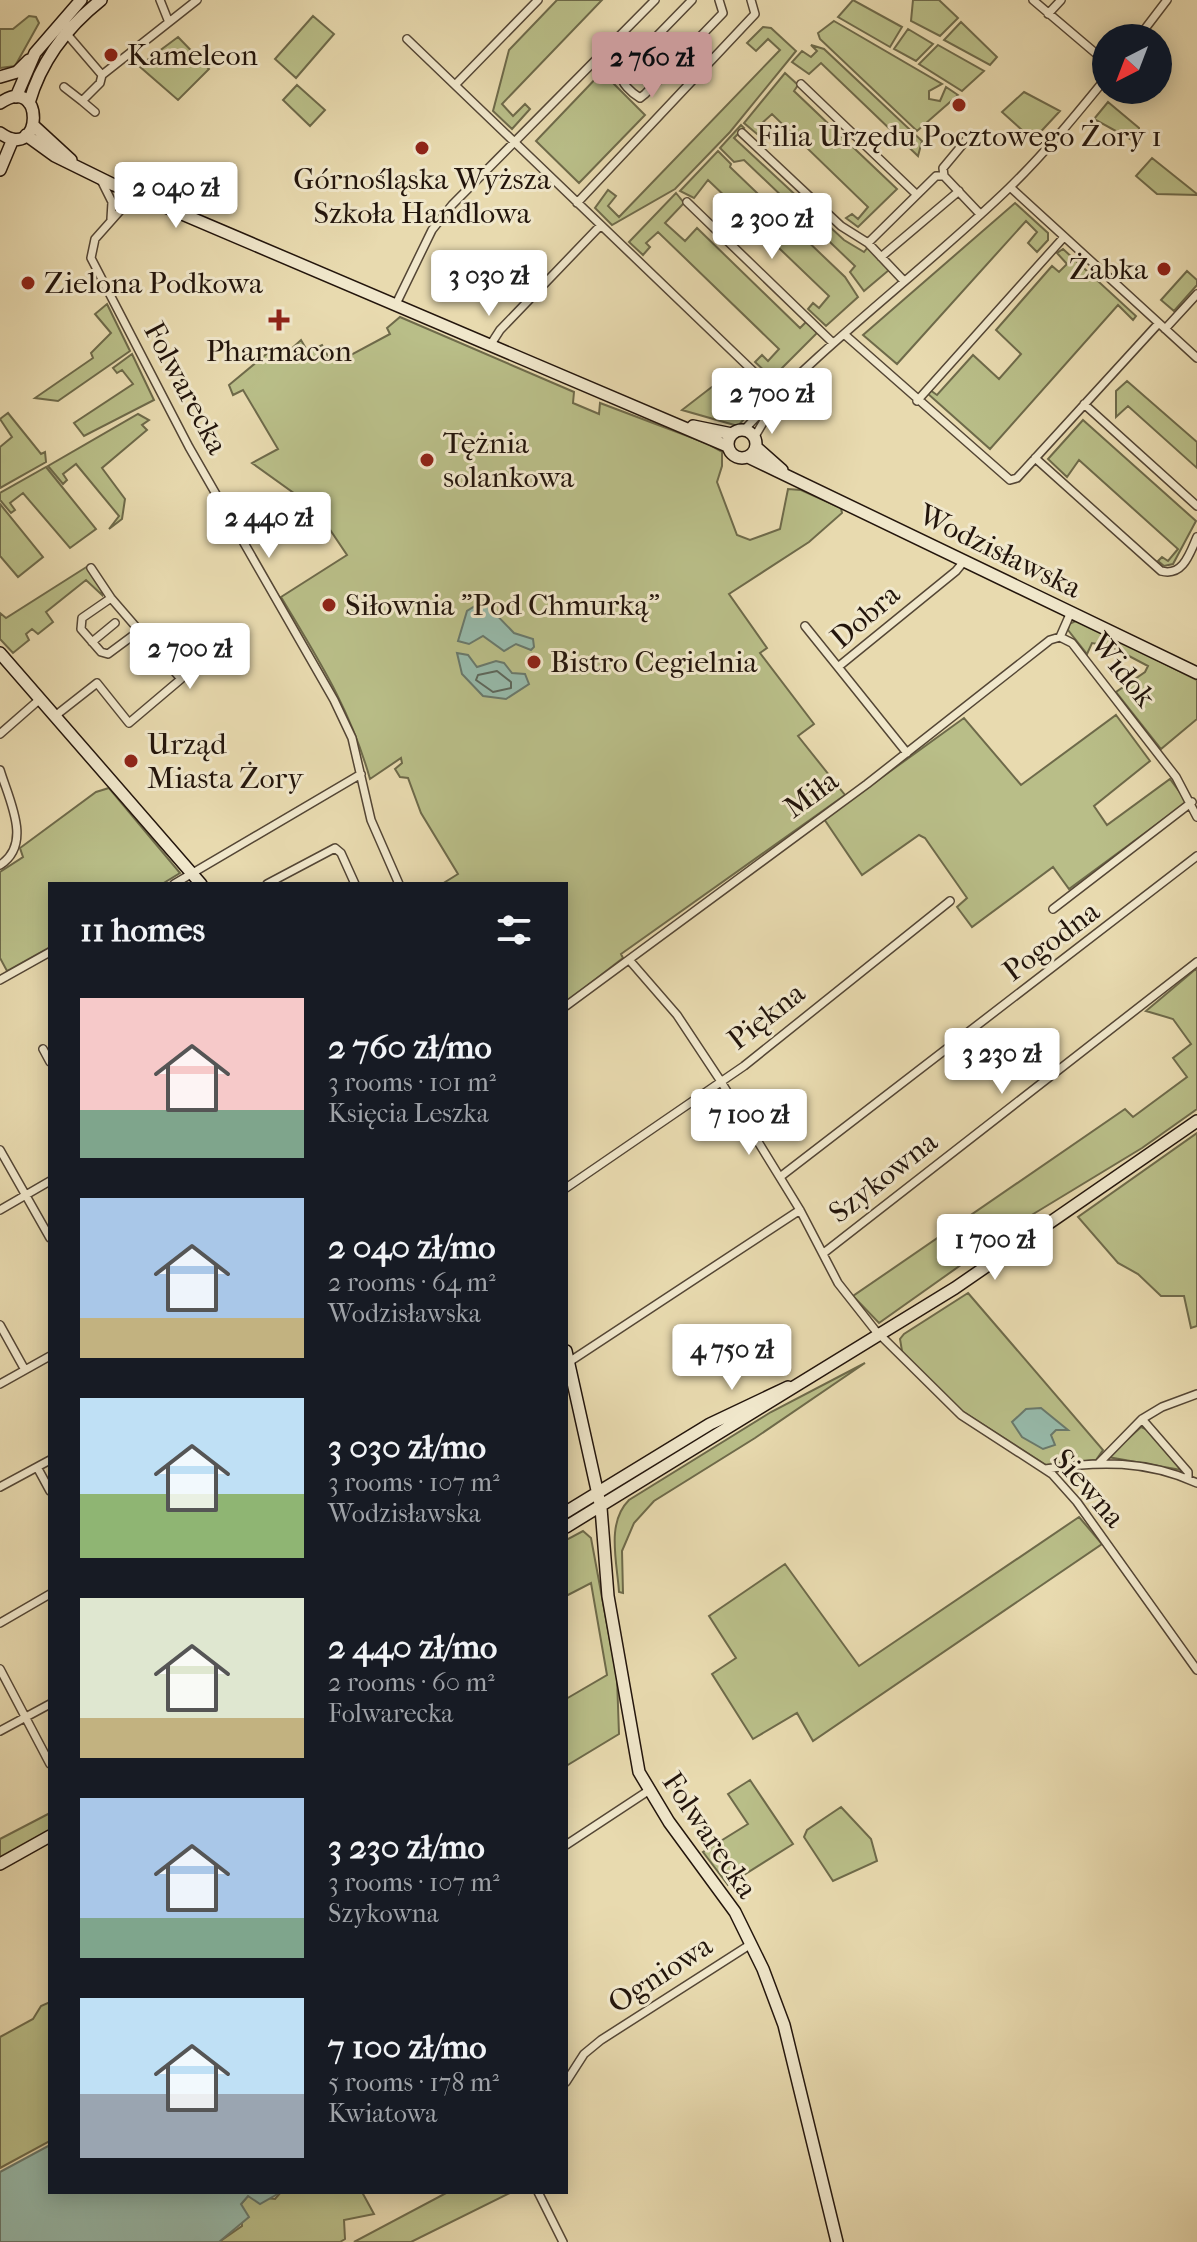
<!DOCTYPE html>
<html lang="en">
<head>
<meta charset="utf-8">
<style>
	:root { --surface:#171b24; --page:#242831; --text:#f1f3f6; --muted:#9ea1a6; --accent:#c59692 }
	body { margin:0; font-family:"IM FELL French Canon",serif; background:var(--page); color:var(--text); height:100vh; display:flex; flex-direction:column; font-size:30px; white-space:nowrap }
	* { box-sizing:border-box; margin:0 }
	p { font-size:26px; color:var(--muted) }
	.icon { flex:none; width:44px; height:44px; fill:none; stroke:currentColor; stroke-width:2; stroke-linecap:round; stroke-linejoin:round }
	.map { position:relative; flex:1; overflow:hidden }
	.details { position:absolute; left:48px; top:882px; width:520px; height:1312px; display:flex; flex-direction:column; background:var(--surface); border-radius:0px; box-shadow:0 4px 20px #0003 }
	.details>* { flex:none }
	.needle { width:52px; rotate:222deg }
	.tools { position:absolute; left:1092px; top:24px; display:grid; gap:16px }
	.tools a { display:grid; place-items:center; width:80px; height:80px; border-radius:50%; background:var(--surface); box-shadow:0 4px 20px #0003; font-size:40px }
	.price { position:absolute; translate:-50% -68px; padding:0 18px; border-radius:8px; background:#fff; color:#222; font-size:26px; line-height:52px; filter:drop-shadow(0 2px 4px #0008) }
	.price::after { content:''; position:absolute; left:50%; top:48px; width:24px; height:18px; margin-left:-12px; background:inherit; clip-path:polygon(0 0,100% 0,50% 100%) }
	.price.active { background:var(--accent); color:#111 }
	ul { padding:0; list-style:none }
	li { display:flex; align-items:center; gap:24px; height:200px; padding:0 32px }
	li span { display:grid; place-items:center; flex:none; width:224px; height:160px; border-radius:0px; color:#555 }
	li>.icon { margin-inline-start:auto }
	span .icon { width:96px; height:96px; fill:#fffc; stroke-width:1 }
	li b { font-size:34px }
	h2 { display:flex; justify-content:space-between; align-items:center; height:96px; padding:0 32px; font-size:34px }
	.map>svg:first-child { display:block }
	.green { fill:#b9be88; stroke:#6e6a4a; stroke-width:2 }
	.water { fill:#97bbac; stroke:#69796c; stroke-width:2 }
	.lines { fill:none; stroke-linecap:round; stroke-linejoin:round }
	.shore { stroke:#5d685c; stroke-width:2 }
	.street-casing { stroke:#544635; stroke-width:10 }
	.secondary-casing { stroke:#23150c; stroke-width:14 }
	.street { stroke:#f0e7cb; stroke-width:7 }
	.secondary { stroke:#f0e7cb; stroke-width:11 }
	.poi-dot { fill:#8f2418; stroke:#f0e7cb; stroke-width:3 }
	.labels { text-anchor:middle; stroke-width:6; stroke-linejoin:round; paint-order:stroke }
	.poi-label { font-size:30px; fill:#23150c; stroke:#f0e7cb; text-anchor:start }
	.street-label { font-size:30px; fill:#23150c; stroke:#f0e7cb }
</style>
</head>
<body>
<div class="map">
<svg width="1197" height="2242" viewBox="0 0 1197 2242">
	<rect width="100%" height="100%" fill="#e8daaf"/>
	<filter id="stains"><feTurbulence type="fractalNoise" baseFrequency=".0025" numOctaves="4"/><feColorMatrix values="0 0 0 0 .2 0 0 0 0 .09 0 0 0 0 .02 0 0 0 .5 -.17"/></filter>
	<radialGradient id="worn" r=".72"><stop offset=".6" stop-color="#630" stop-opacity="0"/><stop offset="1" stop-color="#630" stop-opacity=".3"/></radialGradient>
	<!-- green -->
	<path class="green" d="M557 0H602L502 104 513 116 525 104 530 109 512 129 493 111 509 50Z
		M853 0 902 27 890 47 838 17Z
		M913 0H939L958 18 940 36 911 21Z
		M29 16 36 17 39 23 15 66 0 68V29H13Z
		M313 16 334 34 296 78 275 59Z
		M834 21 942 84 929 91V99L940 101 946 87 958 95 917 131 820 39 818 33Z
		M961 22 997 57 990 65 944 40Z
		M763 27 771 28 796 51 730 132 675 189 612 225 595 208 608 190 616 196 608 206 619 217 780 50 768 39 756 51 747 43Z
		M908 29 933 44 916 61 894 49Z
		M178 37 209 69 178 100 139 66Z
		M811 45 824 49 922 141 918 156 821 63 809 74 792 62 802 51 811 57 817 51Z
		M938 45 984 71 962 91 919 64Z
		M602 72 645 115 579 183 536 141Z
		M785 73 798 85 794 91 897 189 858 227 846 218 852 214 858 219 868 207 772 114 760 125 763 128 757 134 744 123Z
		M297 85 325 110 310 126 283 100Z
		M1024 92 1060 111 1033 140 1002 112Z
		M1108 102 1139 128V136L1132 140 1094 119Z
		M741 125 744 128 734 138 844 240 864 252 868 247 889 270 864 291 850 272 855 266 744 160 734 162 720 148Z
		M718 151 731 164 730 167 845 277 858 297 826 326 808 309 813 303 819 308 829 296 708 180 694 198 680 191Z
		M1152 158 1197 194V195L1157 194 1136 176Z
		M676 193 684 203 665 223 685 241 697 228 800 328 807 321 817 333 772 378 755 362 762 355 768 361 779 349 658 232 646 243 650 247 643 255 629 242Z
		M1015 203 1048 233V240L1037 252 1028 243 1037 232 1026 221 897 364 863 335Z
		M1063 249 1136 316 1133 320 1118 305 990 449 927 393 930 390 937 395 973 355 999 379 1021 354 996 330 1052 266 1059 272 1067 264 1057 253Z
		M1187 271 1197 280V285L1174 311 1161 300Z
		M107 304 130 351 58 401 35 398 93 358 91 353 111 333 95 314Z
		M400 317 574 392 573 403 599 414 600 403 706 443 722 452V466L717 482 737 535 750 540 780 529 788 489 801 490 841 508 842 513 809 542 729 594 767 648 760 653 814 724 798 736 845 795 621 954 623 958 566 1002V884H442L458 874 421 813 408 778 400 777 395 769 402 763 401 758 370 779C350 708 318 659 281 597L347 555 316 509 252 463 278 449 243 390 233 395 229 385 270 351 278 361 301 340 308 352 322 345 329 358 347 349 351 355 390 334 387 328Z
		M132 354 154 400 84 436 74 423 133 384 122 370 117 373 113 368Z
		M735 369 762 398 738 426 682 410Z
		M1127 381 1197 442V468L1128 406 1116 417V391Z
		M8 413 41 454 45 452 46 462 0 488V447L12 437 0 419Z
		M138 414 149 420 142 425 147 430 102 468 125 499 122 519 109 529 119 516 76 464 63 474 67 480 63 484 48 466Z
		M1083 420 1196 521 1173 564 1164 566 1158 561 1162 557 1168 561 1178 549 1079 460 1067 477 1048 459Z
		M46 467 96 529 70 548 23 493 10 503 15 510 11 513 0 500V493Z
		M0 504 43 557 18 577 0 556Z
		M88 566 101 585 102 595 86 580 46 612 53 622 38 634 32 629 26 634 29 640 13 653 0 639V613L6 618Z
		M1078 620 1197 680V719L1161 749 1116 692 1145 672 1148 666 1110 646 1092 643 1087 654 1068 630 1069 624Z
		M1116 715 1150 761 1094 806 1107 825 1170 779 1187 802 1069 889 1053 867 972 927 957 907 967 898 925 838 919 835 862 875 824 819 964 718 1021 785Z
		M109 788 180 873 162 884H50V947L7 971 0 958V872L23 857 20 848 96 792Z
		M1197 968V1109L1142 1148 1030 1216 879 1323 853 1296 1125 1109 1133 1117 1187 1077 1173 1058 1191 1044 1173 1019 1146 1011Z
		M1197 1133V1326L1191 1328 1184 1296H1161L1138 1274 1118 1263 1078 1217Z
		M968 1293 1103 1450 1096 1460 1046 1465 962 1411 903 1357 900 1339 904 1334Z
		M865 1363 755 1438 654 1501 634 1523 622 1551 623 1593 619 1592C617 1561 606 1523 629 1500L771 1412Z
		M1141 1427 1148 1430 1181 1470 1108 1457Z
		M1079 1517 1102 1544 813 1741 797 1713 753 1739 712 1674 736 1658 709 1616 785 1564 859 1666Z
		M583 1531 591 1538 617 1678 619 1734 566 1766V1699L607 1675 591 1583 566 1596V1540Z
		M750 1780 793 1844 728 1885 703 1852 748 1824 728 1794Z
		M841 1807 871 1839 877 1861 833 1881 804 1837 807 1830Z
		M50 1813V1831L0 1859V1839Z
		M50 2002V2141L0 2168V2037L33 2019 41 2006Z
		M281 2192H362L374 2214 344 2220 345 2239 340 2242H219L242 2226 241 2204 248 2196 275 2199Z
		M448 2192H512L411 2242H354Z"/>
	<!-- water -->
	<path class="water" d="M483 601 514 633 533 639 534 647 531 650 516 644 504 651 483 636 469 644 458 641 467 611Z
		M457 653 468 655 477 667 496 661 504 663 512 673 525 674 529 684 506 699 483 696 462 674Z
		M1041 1408 1068 1430H1056L1051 1435 1055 1445 1043 1449 1022 1437 1012 1422 1026 1409Z
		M50 2145V2192H281L260 2204 248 2196 241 2204 249 2217 219 2242H0V2172Z"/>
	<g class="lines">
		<!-- shore -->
		<path class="shore" d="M497 671 511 682V688L493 692 476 680 478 675Z"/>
		<!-- street casing -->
		<g class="street-casing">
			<path id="street" d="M160 0 168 20
				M692 0 621 73C620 83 632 93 640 98L645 94 723 13 719 0
				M1033 0 1106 62
				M1048 14 1061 0
				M66 33 102 75 197 0
				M1138 38 1167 0
				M407 39 779 396
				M801 84 915 193
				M455 85 538 0
				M64 87 82 101 100 83 102 75
				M82 101 95 112
				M742 133 841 226 868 243 904 281
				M944 176 943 168 968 138
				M101 180 112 202 111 219
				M1010 187 1197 358
				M135 194 95 239 91 258 189 447 334 700 352 738 371 820 399 884
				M687 202 833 343
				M577 203 755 14 751 0
				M868 243 936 176H944L980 214
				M881 257 959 191
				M396 304 432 230 452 205 655 0
				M1165 329 1197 294
				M844 334 1010 480 1017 478 1158 324
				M491 344 500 330 600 226
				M917 401 1064 237
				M1084 404 1197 506
				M744 430C825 342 923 271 1009 188 1045 153 1075 116 1106 78
				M754 438 775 402
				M1035 458 1161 571C1183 577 1190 553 1197 537
				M111 598 82 618 81 629 101 652 108 654 139 631
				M805 626 838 667
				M1060 637 1072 643 1176 777 1197 817
				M92 642 115 623
				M55 716 97 683 129 723 181 679 111 598 91 568
				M0 734 40 699
				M907 753 838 667 956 571 965 560
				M0 770C9 800 33 844 0 865
				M174 884 361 774
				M267 884 335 848 341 853 355 884
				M1053 909 1192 802
				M631 962 677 1015 720 1080 800 1210 838 1283 875 1330 961 1415 1052 1474 1077 1502 1197 1670
				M0 980 50 952
				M566 1006 867 784 1050 640 1060 637 1071 612
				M43 1049 50 1062
				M0 1150 50 1238
				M780 1177 1197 856
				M566 1188 744 1066 950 901
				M0 1210 50 1181
				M825 1252 1197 962
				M0 1325 25 1370
				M569 1362 800 1210
				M0 1384 50 1356
				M1098 1464 1142 1419
				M37 1467 50 1491
				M1045 1469C1099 1461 1146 1460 1197 1483
				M1188 1479V1472L1142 1419 1162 1407 1197 1394
				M0 1487 50 1460
				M0 1623 50 1594
				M0 1669 50 1764
				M0 1731 50 1704
				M566 1845 648 1791
				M566 2082 584 2054 601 2040 751 1944
				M538 2192 563 2242"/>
		</g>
		<!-- secondary casing -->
		<g class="secondary-casing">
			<path id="secondary" d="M0 77 17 72 29 60
				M16 97 35 53 81 0
				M0 103C45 72 44 164 0 133
				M29 103C41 61 67 27 101 0
				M34 126 71 160
				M26 135 55 156 114 185 727 446
				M0 170 13 139
				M693 426 732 434
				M728 444a14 14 0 1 1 28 0a14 14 0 1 1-28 0Z
				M756 447 782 470
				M748 457 1197 673
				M0 653 201 884
				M566 1351 601 1508 608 1596 639 1772 669 1822 735 1912 763 1969 784 2025 837 2242
				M566 1512 710 1424 788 1387
				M566 1527 955 1288 1197 1121
				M0 1864 50 1836"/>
		</g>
		<!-- street -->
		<use href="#street" class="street"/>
		<!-- secondary -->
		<use href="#secondary" class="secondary"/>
	</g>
	<!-- markers -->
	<g class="poi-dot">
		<circle cx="111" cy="55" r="8"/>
		<circle cx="959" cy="105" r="8"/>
		<circle cx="422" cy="148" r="8"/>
		<circle cx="1164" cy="269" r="8"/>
		<circle cx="28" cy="283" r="8"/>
		<path d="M275 308h8v8h8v8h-8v8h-8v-8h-8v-8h8z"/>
		<circle cx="427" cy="460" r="8"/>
		<circle cx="329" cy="605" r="8"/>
		<circle cx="534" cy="662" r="8"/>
		<circle cx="131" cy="761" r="8"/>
	</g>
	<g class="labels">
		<!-- poi labels -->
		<g class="poi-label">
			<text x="127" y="65">Kameleon</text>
			<text x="959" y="146" text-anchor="middle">Filia Urzędu Pocztowego Żory 1</text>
			<text x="422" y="189" text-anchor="middle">Górnośląska Wyższa<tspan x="422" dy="34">Szkoła Handlowa</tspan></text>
			<text x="1148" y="279" text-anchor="end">Żabka</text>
			<text x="44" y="293">Zielona Podkowa</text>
			<text x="279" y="361" text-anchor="middle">Pharmacon</text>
			<text x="443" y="453">Tężnia<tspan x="443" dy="34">solankowa</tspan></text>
			<text x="345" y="615">Siłownia "Pod Chmurką"</text>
			<text x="550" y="672">Bistro Cegielnia</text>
			<text x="147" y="754">Urząd<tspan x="147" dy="34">Miasta Żory</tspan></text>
		</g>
		<!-- street labels -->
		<g class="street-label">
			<text transform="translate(186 388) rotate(62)" y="10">Folwarecka</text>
			<text transform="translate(1000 551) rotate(26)" y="10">Wodzisławska</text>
			<text transform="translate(865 616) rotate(-41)" y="10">Dobra</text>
			<text transform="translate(1123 670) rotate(51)" y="10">Widok</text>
			<text transform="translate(811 794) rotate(-36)" y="10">Miła</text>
			<text transform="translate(1051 941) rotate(-37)" y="10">Pogodna</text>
			<text transform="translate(766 1016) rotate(-38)" y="10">Piękna</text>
			<text transform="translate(883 1177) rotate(-38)" y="10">Szykowna</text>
			<text transform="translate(1089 1488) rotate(49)" y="10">Siewna</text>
			<text transform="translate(710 1835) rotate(56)" y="10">Folwarecka</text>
			<text transform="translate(660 1974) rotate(-33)" y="10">Ogniowa</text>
		</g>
	</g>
	<rect width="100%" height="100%" filter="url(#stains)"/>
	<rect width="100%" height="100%" fill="url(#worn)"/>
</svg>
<div class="tools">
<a><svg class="needle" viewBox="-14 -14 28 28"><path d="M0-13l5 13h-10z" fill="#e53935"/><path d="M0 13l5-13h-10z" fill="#9ea1a6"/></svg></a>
</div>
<b class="price active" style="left:652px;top:100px">2 760 zł</b>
<b class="price" style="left:176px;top:230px">2 040 zł</b>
<b class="price" style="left:772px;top:261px">2 300 zł</b>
<b class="price" style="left:489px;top:318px">3 030 zł</b>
<b class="price" style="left:772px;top:436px">2 700 zł</b>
<b class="price" style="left:269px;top:560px">2 440 zł</b>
<b class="price" style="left:190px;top:691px">2 700 zł</b>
<b class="price" style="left:1002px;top:1096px">3 230 zł</b>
<b class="price" style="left:749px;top:1157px">7 100 zł</b>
<b class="price" style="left:995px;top:1282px">1 700 zł</b>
<b class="price" style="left:732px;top:1392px">4 750 zł</b>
<section class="details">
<h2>11 homes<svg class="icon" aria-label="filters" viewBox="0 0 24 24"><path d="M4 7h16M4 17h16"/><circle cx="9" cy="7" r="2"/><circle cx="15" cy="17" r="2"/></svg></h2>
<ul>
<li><span style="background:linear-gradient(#f6c9c9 70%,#7fa58c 0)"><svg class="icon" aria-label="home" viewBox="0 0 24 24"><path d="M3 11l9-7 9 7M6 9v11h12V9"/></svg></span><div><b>2 760 zł/mo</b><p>3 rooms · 101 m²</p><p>Księcia Leszka</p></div></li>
<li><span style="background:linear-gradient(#a9c7e8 75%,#c2b280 0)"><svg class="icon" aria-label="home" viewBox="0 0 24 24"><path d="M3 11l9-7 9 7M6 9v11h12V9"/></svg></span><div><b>2 040 zł/mo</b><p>2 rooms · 64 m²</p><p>Wodzisławska</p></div></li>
<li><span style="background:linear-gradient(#bfe0f5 60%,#8fb573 0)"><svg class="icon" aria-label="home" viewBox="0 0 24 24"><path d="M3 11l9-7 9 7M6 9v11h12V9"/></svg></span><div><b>3 030 zł/mo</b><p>3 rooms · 107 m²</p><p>Wodzisławska</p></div></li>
<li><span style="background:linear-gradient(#dfe7d0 75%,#c2b280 0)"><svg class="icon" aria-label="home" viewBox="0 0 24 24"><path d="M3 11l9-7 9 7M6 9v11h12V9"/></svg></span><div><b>2 440 zł/mo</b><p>2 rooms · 60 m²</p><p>Folwarecka</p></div></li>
<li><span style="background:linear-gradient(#a9c7e8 75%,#7fa58c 0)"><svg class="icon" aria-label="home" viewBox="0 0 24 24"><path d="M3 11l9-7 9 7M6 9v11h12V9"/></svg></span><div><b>3 230 zł/mo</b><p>3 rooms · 107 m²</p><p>Szykowna</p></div></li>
<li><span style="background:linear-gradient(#bfe0f5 60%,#9aa5b1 0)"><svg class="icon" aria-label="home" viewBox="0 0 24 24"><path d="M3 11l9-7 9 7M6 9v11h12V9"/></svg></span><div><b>7 100 zł/mo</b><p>5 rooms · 178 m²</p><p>Kwiatowa</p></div></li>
</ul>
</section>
</div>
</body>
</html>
